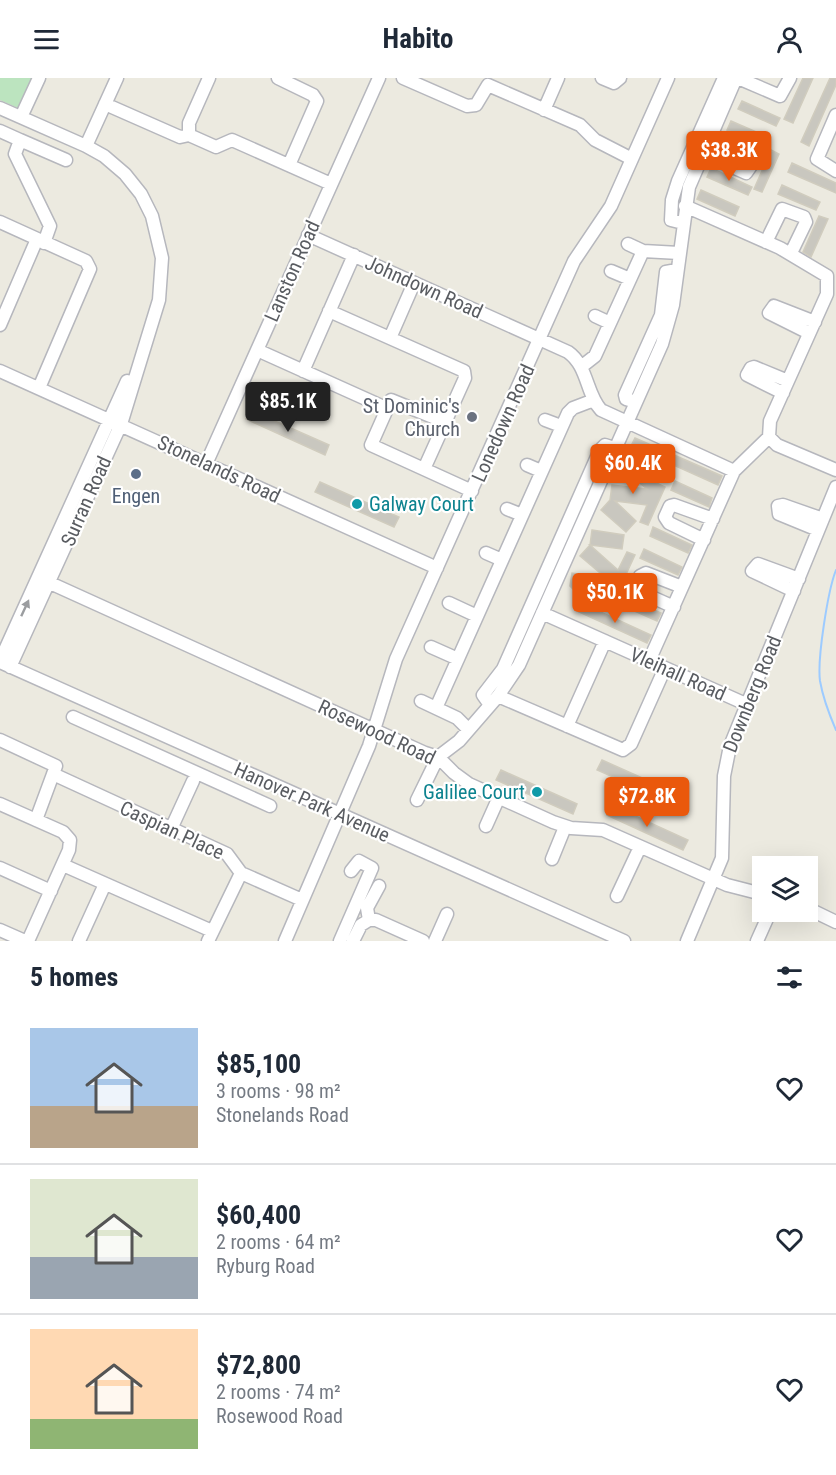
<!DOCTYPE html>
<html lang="en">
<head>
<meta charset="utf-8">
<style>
	:root { --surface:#fff; --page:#f6f6f7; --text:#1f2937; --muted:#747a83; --line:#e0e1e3; --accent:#ea580c }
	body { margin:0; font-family:"Roboto Condensed",sans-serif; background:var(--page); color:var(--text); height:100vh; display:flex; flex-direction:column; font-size:22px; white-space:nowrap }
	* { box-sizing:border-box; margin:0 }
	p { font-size:20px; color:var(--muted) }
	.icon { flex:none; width:33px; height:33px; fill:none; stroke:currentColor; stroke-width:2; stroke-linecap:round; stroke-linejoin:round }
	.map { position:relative; height:863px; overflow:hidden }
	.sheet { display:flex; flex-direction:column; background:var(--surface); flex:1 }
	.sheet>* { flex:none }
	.tools { position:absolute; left:752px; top:778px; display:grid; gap:12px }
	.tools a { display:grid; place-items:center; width:66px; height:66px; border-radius:0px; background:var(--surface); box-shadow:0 6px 24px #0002; font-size:30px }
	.price { position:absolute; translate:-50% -51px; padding:0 14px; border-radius:6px; background:var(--accent); color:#fff; font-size:20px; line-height:39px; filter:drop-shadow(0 2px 3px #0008) }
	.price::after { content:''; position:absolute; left:50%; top:36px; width:18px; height:14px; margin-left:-9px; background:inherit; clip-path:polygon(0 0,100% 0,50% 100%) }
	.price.current { background:#222; color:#fff }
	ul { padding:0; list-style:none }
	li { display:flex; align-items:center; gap:18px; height:150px; padding:0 30px }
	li+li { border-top:2px solid var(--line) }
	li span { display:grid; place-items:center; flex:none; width:168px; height:120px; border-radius:0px; color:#555 }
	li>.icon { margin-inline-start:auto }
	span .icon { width:72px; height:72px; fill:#fffc; stroke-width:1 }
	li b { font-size:26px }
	h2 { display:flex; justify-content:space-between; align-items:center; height:72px; padding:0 30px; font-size:26px }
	header { display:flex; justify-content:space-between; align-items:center; height:78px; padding:0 30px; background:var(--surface); font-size:27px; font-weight:700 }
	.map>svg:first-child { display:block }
	.green { fill:#bce4bf }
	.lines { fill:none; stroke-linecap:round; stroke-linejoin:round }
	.stream { stroke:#9dcbff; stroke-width:2 }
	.building { fill:#c9c7bf; stroke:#d0ccbe; stroke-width:1.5 }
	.minor-casing { stroke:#b6b7bd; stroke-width:15 }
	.minor { stroke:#fff; stroke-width:12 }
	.oneway { fill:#9b9da0 }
	.worship-dot { fill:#6b7280; stroke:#fff; stroke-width:2 }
	.service-dot { fill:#5c6f8a; stroke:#fff; stroke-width:2 }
	.culture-dot { fill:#0f9aa8; stroke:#fff; stroke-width:2 }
	.labels { text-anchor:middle; stroke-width:4.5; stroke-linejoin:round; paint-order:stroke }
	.street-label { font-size:20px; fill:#595c61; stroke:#fff }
	.worship-label { font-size:20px; fill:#5b616d; stroke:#fff; text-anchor:end }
	.service-label { font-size:20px; fill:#4e5e75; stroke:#fff }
	.culture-label { font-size:20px; fill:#0d838f; stroke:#fff; text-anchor:start }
</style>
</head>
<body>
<header><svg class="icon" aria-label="menu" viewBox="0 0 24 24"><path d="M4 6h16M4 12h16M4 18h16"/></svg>Habito<svg class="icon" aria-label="person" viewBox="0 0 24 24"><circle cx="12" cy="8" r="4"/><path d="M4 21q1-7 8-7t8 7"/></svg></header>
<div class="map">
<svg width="836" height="863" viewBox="0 0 836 863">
	<rect width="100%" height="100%" fill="#eceae0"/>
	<!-- green -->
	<path class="green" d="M0 0H32L18 30 0 22Z"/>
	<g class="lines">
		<!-- stream -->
		<path class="stream" d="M836 492C828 512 817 581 820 603 823 620 829 636 836 652"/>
	</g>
	<!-- building -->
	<path class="building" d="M803 0H813L793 45 784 41Z
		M830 0H836V7L809 68 801 64Z
		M742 23 780 40 776 48 738 31Z
		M731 43 770 60 765 69 727 52Z
		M771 72 779 76 762 114 754 111Z
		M792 85 836 105V115L788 94Z
		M711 90 752 109 748 117 707 99Z
		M782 107 820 124 816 132 778 116Z
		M701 112 739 129 735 138 697 121Z
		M819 138 828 141 811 179 803 174Z
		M250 332 329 367 325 377 246 341Z
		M635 360 722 398 718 407 631 368Z
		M625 373 650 394 648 401 665 409 648 447 640 444 647 427 615 423 636 443 626 454 601 432 610 422 612 407 647 411 617 386Z
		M675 403 712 420 709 429 671 412Z
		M320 404 399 439 394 449 315 414Z
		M653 449 692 467 688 475 650 458Z
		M592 452 624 457 622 471 590 467 618 492 627 474 635 477 617 516 600 509 595 515 573 511 570 508 572 495 606 500 580 478 590 467Z
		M644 471 682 489 678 497 640 480Z
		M623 517 661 535 657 543 619 526Z
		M583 526 651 557 647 565 579 534Z
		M602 682 678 716 674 726 597 692Z
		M501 692 577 726 573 736 496 702Z
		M611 727 688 762 683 772 607 737Z"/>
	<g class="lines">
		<!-- minor casing -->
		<g class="minor-casing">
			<path id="minor" d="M278 0 313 17 317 23 289 87
				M403 0 467 28 476 27 488 7 580 47 595 62 632 81
				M602 0 614 5 620 0
				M738 0 780 18 790 0
				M105 26 180 59 189 57V45L209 0
				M0 30 86 68 104 78 125 96 141 116 152 138 162 180 159 222 121 346 10 589
				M544 32 558 0
				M836 37 817 81 836 93
				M21 39 39 0
				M0 53 20 62
				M189 57 216 69 232 62 331 106
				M86 68 117 0
				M703 76 746 95 755 82 750 75 711 57
				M685 128 780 170 827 198V216L770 343 769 359
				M0 144 86 183 90 191 39 310
				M683 145 671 142 672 122 678 103 724 0
				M308 157 568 274C588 288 586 316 601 332L734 393
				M766 164 782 131 804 139 806 144 791 175
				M44 165 50 148 15 76 20 62 66 82
				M628 166 643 173 679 175
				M611 193 630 201
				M329 233 464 293 465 300 424 391
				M595 238 610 245
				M0 247 37 161
				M809 255 769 235 774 228 815 244
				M390 260 414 205
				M257 272 386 330
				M581 289 595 278 643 173
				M0 293 437 490
				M303 293 354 177
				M783 315 747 297 751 290 754 289 788 303
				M636 324 626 321 625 317 661 237 666 194 677 192
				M545 342 561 348
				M445 344 391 322 371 367 472 413
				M206 386 379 0
				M527 387 541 393
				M507 431 522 437
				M818 452 779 436 778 428 783 427 823 441
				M704 462 669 445 665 439 670 428 674 427 713 441
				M486 475 502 482
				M39 500 425 675 438 679 454 695 469 706 553 744 571 750 603 752 727 807 762 816
				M794 513 752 493 758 486 799 501
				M449 525 477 538
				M674 529 636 512 640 498 646 495 682 509
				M542 535 748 627
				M431 569 458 581
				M0 583 127 303
				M649 583 734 393 769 359 777 367 836 392
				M0 584 624 863
				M498 618 623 672 631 666 665 590
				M421 623 457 640 468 651
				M490 627 483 617 503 591 600 372 605 367 614 370
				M436 630 568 335 573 330 594 322
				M73 639 270 728
				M567 648 605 563
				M0 662 56 688 36 742
				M53 696 227 776 241 795
				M417 722 438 679 459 663 498 618 519 587 662 266 673 227 689 109 736 0
				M0 726 63 754 70 762 69 772 28 863
				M486 748 499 719
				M171 751 193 703
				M552 781 565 749
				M63 787 212 853
				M0 790 51 813
				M241 795 302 822
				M617 818 640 769
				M807 830 836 844
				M369 842H376L423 863
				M369 842 367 830 379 808
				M0 852 25 863
				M79 863 105 806
				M208 863 241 795
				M285 863 369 668 396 581 574 183 611 128 668 0
				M340 863 372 790 359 783 351 793
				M353 863 361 847 369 842
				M435 863 447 836
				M687 863 722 780 724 698 730 668 836 409
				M757 863 770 834"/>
		</g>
		<!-- minor -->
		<use href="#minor" class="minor"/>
	</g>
	<!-- one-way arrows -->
	<defs><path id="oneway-solid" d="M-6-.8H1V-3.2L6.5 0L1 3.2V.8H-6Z" transform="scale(1.5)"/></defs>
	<use class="oneway" href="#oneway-solid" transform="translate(25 530) rotate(-65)"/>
	<!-- markers -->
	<circle class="worship-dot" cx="472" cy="339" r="6"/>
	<circle class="service-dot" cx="136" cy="396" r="6"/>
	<g class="culture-dot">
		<circle cx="357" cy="426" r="6"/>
		<circle cx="537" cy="714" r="6"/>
	</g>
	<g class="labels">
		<!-- street labels -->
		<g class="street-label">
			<text transform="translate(292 193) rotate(-66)" y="7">Lanston Road</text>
			<text transform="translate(424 209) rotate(24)" y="7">Johndown Road</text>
			<text transform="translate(503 345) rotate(-66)" y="7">Lonedown Road</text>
			<text transform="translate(219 391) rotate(25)" y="7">Stonelands Road</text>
			<text transform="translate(86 423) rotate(-66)" y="7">Surran Road</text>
			<text transform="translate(678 596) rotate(24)" y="7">Vleihall Road</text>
			<text transform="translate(752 616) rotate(-68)" y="7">Downberg Road</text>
			<text transform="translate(377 654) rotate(25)" y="7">Rosewood Road</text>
			<text transform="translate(312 724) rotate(24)" y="7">Hanover Park Avenue</text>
			<text transform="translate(172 752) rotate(25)" y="7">Caspian Place</text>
		</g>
		<!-- worship labels -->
		<g class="worship-label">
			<text x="460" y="335">St Dominic's<tspan x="460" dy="23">Church</tspan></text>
		</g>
		<!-- service labels -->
		<g class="service-label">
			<text x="136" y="425">Engen</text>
		</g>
		<!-- culture labels -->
		<g class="culture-label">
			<text x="369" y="433">Galway Court</text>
			<text x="525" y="721" text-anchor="end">Galilee Court</text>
		</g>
	</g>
</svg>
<div class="tools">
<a><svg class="icon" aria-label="layers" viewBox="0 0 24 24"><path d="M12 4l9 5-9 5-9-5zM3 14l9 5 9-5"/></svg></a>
</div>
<b class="price" style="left:729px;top:104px">$38.3K</b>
<b class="price current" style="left:288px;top:355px">$85.1K</b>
<b class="price" style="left:633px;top:417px">$60.4K</b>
<b class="price" style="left:615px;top:546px">$50.1K</b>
<b class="price" style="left:647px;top:750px">$72.8K</b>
</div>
<section class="sheet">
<h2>5 homes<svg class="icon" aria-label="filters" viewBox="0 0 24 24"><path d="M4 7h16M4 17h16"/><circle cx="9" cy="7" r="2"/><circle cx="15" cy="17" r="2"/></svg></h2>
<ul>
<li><span style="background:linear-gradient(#a9c7e8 65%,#b9a48a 0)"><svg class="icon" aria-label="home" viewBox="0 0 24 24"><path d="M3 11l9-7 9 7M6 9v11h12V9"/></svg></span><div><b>$85,100</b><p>3 rooms · 98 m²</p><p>Stonelands Road</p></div><svg class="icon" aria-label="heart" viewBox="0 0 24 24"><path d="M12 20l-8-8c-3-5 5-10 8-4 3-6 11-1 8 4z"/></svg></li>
<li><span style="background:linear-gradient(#dfe7d0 65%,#9aa5b1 0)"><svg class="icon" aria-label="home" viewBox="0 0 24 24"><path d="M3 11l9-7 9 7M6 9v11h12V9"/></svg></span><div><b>$60,400</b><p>2 rooms · 64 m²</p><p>Ryburg Road</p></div><svg class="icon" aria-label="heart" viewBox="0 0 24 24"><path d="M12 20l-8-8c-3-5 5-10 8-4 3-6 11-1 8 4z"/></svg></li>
<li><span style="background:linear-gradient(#ffd9b3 75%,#8fb573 0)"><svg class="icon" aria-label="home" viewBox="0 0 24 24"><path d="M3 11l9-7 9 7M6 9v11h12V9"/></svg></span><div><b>$72,800</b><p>2 rooms · 74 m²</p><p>Rosewood Road</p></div><svg class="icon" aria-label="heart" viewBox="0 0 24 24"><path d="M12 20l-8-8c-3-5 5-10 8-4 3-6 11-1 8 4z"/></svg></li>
</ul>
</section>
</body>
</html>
